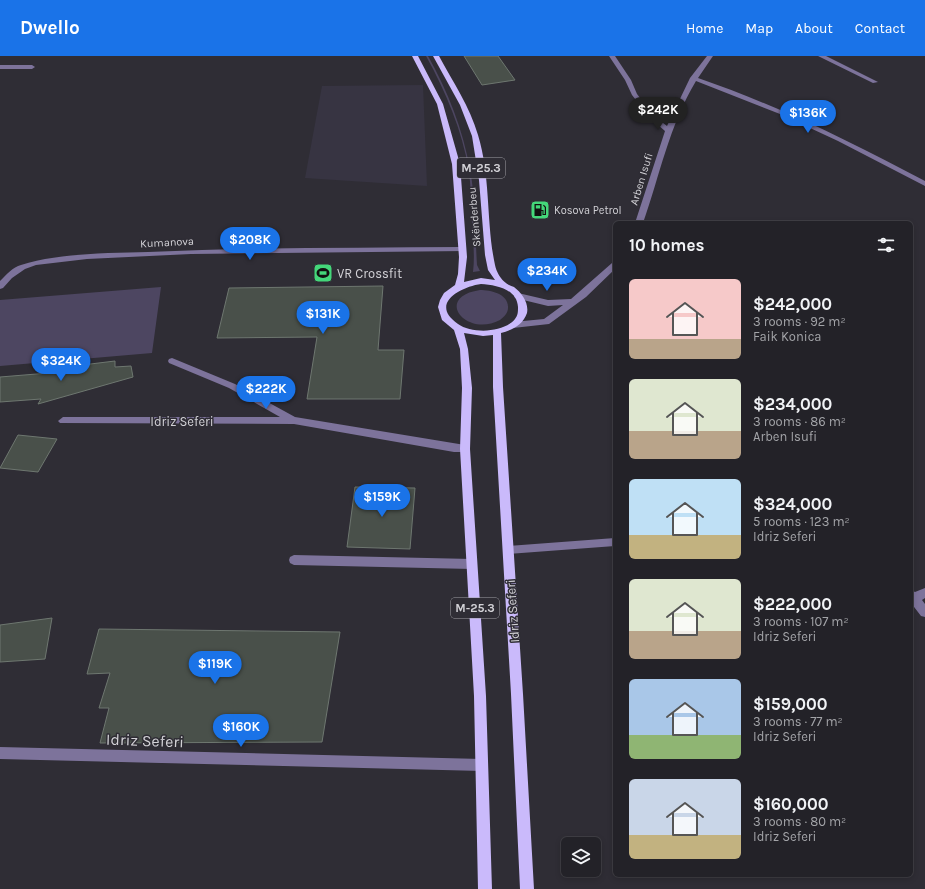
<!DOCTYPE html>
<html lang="en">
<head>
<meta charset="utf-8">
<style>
	:root { --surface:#232228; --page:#2b2a30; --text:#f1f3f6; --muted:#a3a4a8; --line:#403f45; --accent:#1a73e8 }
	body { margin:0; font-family:Karla,sans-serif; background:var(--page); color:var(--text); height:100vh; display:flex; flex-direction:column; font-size:15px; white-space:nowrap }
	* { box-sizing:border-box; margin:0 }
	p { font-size:13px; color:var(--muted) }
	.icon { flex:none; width:22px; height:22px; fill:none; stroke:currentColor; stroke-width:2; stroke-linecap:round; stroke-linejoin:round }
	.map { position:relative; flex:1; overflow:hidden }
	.sheet { position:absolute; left:613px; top:165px; width:300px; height:656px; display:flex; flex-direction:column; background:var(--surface); border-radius:6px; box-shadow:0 2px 6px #0003,0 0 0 1px var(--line) }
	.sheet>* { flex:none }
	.tools { position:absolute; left:561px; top:781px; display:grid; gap:8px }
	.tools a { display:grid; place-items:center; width:40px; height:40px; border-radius:6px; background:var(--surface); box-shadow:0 2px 6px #0003,0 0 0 1px var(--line); font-size:20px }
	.price { position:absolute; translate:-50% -34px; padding:0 9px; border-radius:14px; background:var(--accent); color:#fff; font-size:13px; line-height:26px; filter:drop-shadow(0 1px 2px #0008) }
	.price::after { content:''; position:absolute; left:50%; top:24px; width:12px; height:9px; margin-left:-6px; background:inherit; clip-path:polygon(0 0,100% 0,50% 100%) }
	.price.selected { background:#222; color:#fff }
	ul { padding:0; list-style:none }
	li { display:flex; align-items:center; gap:12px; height:100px; padding:0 16px }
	li span { display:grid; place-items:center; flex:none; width:112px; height:80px; border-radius:6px; color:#555 }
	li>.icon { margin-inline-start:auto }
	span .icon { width:48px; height:48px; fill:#fffc; stroke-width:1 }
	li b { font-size:17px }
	h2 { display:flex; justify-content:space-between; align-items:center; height:48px; padding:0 16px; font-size:17px }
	header { display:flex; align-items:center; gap:24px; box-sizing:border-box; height:56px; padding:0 20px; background:var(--accent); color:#fff }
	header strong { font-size:19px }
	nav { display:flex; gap:22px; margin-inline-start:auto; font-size:14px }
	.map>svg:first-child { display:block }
	.built { fill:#373442 }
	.green { fill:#4d4661 }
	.building { fill:#49504a; stroke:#6e7770 }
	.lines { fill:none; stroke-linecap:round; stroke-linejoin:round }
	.minor { fill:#7d739b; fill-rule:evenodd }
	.major { fill:#cabafb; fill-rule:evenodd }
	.labels { text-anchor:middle; stroke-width:3; stroke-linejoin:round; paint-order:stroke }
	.far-street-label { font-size:11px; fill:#d2d1d6; stroke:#2f2d35 }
	.far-poi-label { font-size:11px; fill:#d2d1d6; stroke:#2f2d35; text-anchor:start }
	.shield { fill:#2f2d35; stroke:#a1a0a6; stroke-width:1 }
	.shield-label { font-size:12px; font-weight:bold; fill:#d2d1d6 }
	.poi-label { font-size:13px; fill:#d2d1d6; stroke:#2f2d35; text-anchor:start }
	.street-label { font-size:13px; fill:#d2d1d6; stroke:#2f2d35 }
	.near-street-label { font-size:16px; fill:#d2d1d6; stroke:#2f2d35 }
</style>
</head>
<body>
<header>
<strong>Dwello</strong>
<nav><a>Home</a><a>Map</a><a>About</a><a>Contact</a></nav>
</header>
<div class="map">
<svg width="925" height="833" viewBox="0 0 925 833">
	<rect width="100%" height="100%" fill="#2f2d35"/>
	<!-- built -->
	<path class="built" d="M423 29 427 130 305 122 322 30Z"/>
	<!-- green -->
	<path class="green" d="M426 0H428C448 36 463 73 470 114 476 145 475 178 477 209L480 215 473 216C475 200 473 183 472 167 471 149 471 132 469 115 462 74 446 36 426 0Z
		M161 231 152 297 0 310V244Z
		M480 234C491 234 509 238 508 252 508 257 504 261 500 264 466 282 433 241 480 234Z"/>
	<!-- building -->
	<path class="building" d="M464 0H498L515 24 482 29Z
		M383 230 378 294H404L400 343H307L317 281 217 282 229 232Z
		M115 305V311L131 310 133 321 38 348 41 343 0 346V321L73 315 74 310Z
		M18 379 57 383 38 416 0 412Z
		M355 431 415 432 410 493 347 491Z
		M52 562 45 603 0 606V569Z
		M99 573 340 576 322 686 100 687 109 652H99L110 617 87 618Z"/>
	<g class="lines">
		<!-- minor -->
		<path class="minor" d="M609 0H615L631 24 637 38 654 60 667 70 690 22 707 0H713L698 22C777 49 851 86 925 125V130L838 85 780 58 696 25C669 70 660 119 643 167H635L665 75 650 62 632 39 625 24Z
			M818 0H826L878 26 873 27Z
			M0 9H32L35 11 32 13H0Z
			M463 191H466V195L191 198 87 203 36 209 25 213 12 222 3 232 0 233V225C6 219 13 211 21 209 58 197 109 197 148 196 253 191 358 192 463 191Z
			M615 206V213L586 241 549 268 513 272 509 269 513 266 544 263 563 249 548 250 515 242 514 240 515 238 518 237 548 244 571 243 612 207Z
			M172 302 235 328 295 361 465 389 468 390 470 393 468 396H454L294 368 60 367 58 365 63 361H280L229 332 169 307 168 305 169 303Z
			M615 482V490L508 498 504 497 503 494 504 491 508 490Z
			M294 499 472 503 476 505 477 508 476 511 472 513 294 509 290 507 289 504 290 501Z
			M925 532V542L922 544 925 548V561L921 560 911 547V534L915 536Z
			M0 691 482 703 487 705 488 709 487 713 482 715 0 703Z"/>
		<!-- major -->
		<path class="major" d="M412 0H418L443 48 460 108 467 201 464 226 481 222 495 224 488 214 485 199 479 124 472 80 460 49 433 0H439C453 26 470 51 478 79 491 122 486 167 495 209 496 215 501 224 506 227 508 229 512 230 514 231 522 237 529 247 527 257 523 269 512 274 501 277L503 331 523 638 534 833H520L511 638 493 331V279L483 280 464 277 468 293 472 332 470 393 486 640 492 833H478L474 640 460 393 462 332 460 293 454 274 442 264 438 251 440 244 444 237 455 229 458 218 459 201 452 108 437 48ZM481 228C496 229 517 233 518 251 518 256 518 259 515 263 504 277 472 278 458 268 429 248 460 231 481 228Z"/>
	</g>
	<!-- icons -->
	<defs>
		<g id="fuel-square" transform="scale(1)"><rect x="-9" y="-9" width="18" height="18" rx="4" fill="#44d77a" stroke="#2f2d35"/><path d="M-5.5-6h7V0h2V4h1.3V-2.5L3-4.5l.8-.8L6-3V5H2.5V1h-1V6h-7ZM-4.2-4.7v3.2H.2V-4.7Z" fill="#111"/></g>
		<g id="stadium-square" transform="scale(1)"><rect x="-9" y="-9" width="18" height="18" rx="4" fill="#44d77a" stroke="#2f2d35"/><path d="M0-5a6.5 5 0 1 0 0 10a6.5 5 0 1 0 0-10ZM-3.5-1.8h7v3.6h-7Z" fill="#111"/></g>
	</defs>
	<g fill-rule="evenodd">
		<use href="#fuel-square" x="540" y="154"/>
		<use href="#stadium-square" x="323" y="217"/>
	</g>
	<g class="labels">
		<!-- far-street labels -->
		<g class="far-street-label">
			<text transform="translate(641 123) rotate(-73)" y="4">Arben Isufi</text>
			<text transform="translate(474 161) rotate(-95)" y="4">Skënderbeu</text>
			<text transform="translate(167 186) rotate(-3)" y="4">Kumanova</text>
		</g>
		<!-- far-poi labels -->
		<g class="far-poi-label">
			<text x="554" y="158">Kosova Petrol</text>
		</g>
		<!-- shield labels -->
		<g class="shield">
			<rect x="457" y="102" width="48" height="20" rx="3"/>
			<rect x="451" y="542" width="48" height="20" rx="3"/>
		</g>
		<g class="shield-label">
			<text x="481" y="116">M-25.3</text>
			<text x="475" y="556">M-25.3</text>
		</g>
		<!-- poi labels -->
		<g class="poi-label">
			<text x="337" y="222">VR Crossfit</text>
		</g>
		<!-- street labels -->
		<g class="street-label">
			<text x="182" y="370">Idriz Seferi</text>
			<text transform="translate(512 555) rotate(-94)" y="5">Idriz Seferi</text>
		</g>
		<!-- near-street labels -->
		<g class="near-street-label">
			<text transform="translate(145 684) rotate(2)" y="6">Idriz Seferi</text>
		</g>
	</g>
</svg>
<div class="tools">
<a><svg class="icon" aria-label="layers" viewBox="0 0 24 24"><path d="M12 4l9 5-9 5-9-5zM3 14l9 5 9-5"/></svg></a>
</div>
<b class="price selected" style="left:658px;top:75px">$242K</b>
<b class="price" style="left:808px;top:78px">$136K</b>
<b class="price" style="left:250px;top:205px">$208K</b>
<b class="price" style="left:547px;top:236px">$234K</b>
<b class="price" style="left:323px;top:279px">$131K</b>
<b class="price" style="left:61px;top:326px">$324K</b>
<b class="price" style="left:266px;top:354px">$222K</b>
<b class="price" style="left:382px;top:462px">$159K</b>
<b class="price" style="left:215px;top:629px">$119K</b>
<b class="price" style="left:241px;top:692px">$160K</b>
<section class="sheet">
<h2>10 homes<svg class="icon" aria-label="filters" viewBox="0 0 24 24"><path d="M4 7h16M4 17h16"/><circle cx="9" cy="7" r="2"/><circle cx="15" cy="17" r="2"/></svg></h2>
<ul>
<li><span style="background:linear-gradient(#f6c9c9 75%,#b9a48a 0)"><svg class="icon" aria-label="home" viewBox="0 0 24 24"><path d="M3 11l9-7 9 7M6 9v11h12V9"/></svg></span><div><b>$242,000</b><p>3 rooms · 92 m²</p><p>Faik Konica</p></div></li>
<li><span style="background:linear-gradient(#dfe7d0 65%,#b9a48a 0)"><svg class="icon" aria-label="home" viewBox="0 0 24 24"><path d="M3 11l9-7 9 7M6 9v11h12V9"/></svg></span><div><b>$234,000</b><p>3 rooms · 86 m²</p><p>Arben Isufi</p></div></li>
<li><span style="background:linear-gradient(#bfe0f5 70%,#c2b280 0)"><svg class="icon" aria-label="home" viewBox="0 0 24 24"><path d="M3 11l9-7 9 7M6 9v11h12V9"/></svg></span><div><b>$324,000</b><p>5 rooms · 123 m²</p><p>Idriz Seferi</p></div></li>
<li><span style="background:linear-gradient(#dfe7d0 65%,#b9a48a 0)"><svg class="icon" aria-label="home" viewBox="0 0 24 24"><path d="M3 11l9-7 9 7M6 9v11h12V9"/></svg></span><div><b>$222,000</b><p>3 rooms · 107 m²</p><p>Idriz Seferi</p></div></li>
<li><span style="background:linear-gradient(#a9c7e8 70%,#8fb573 0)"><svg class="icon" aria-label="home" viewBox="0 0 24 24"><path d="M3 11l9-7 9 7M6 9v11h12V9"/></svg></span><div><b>$159,000</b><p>3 rooms · 77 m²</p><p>Idriz Seferi</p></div></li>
<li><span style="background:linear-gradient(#c9d6e8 70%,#c2b280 0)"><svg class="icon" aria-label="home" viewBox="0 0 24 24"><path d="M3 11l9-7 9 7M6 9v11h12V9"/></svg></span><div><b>$160,000</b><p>3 rooms · 80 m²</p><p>Idriz Seferi</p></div></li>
</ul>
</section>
</div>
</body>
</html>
